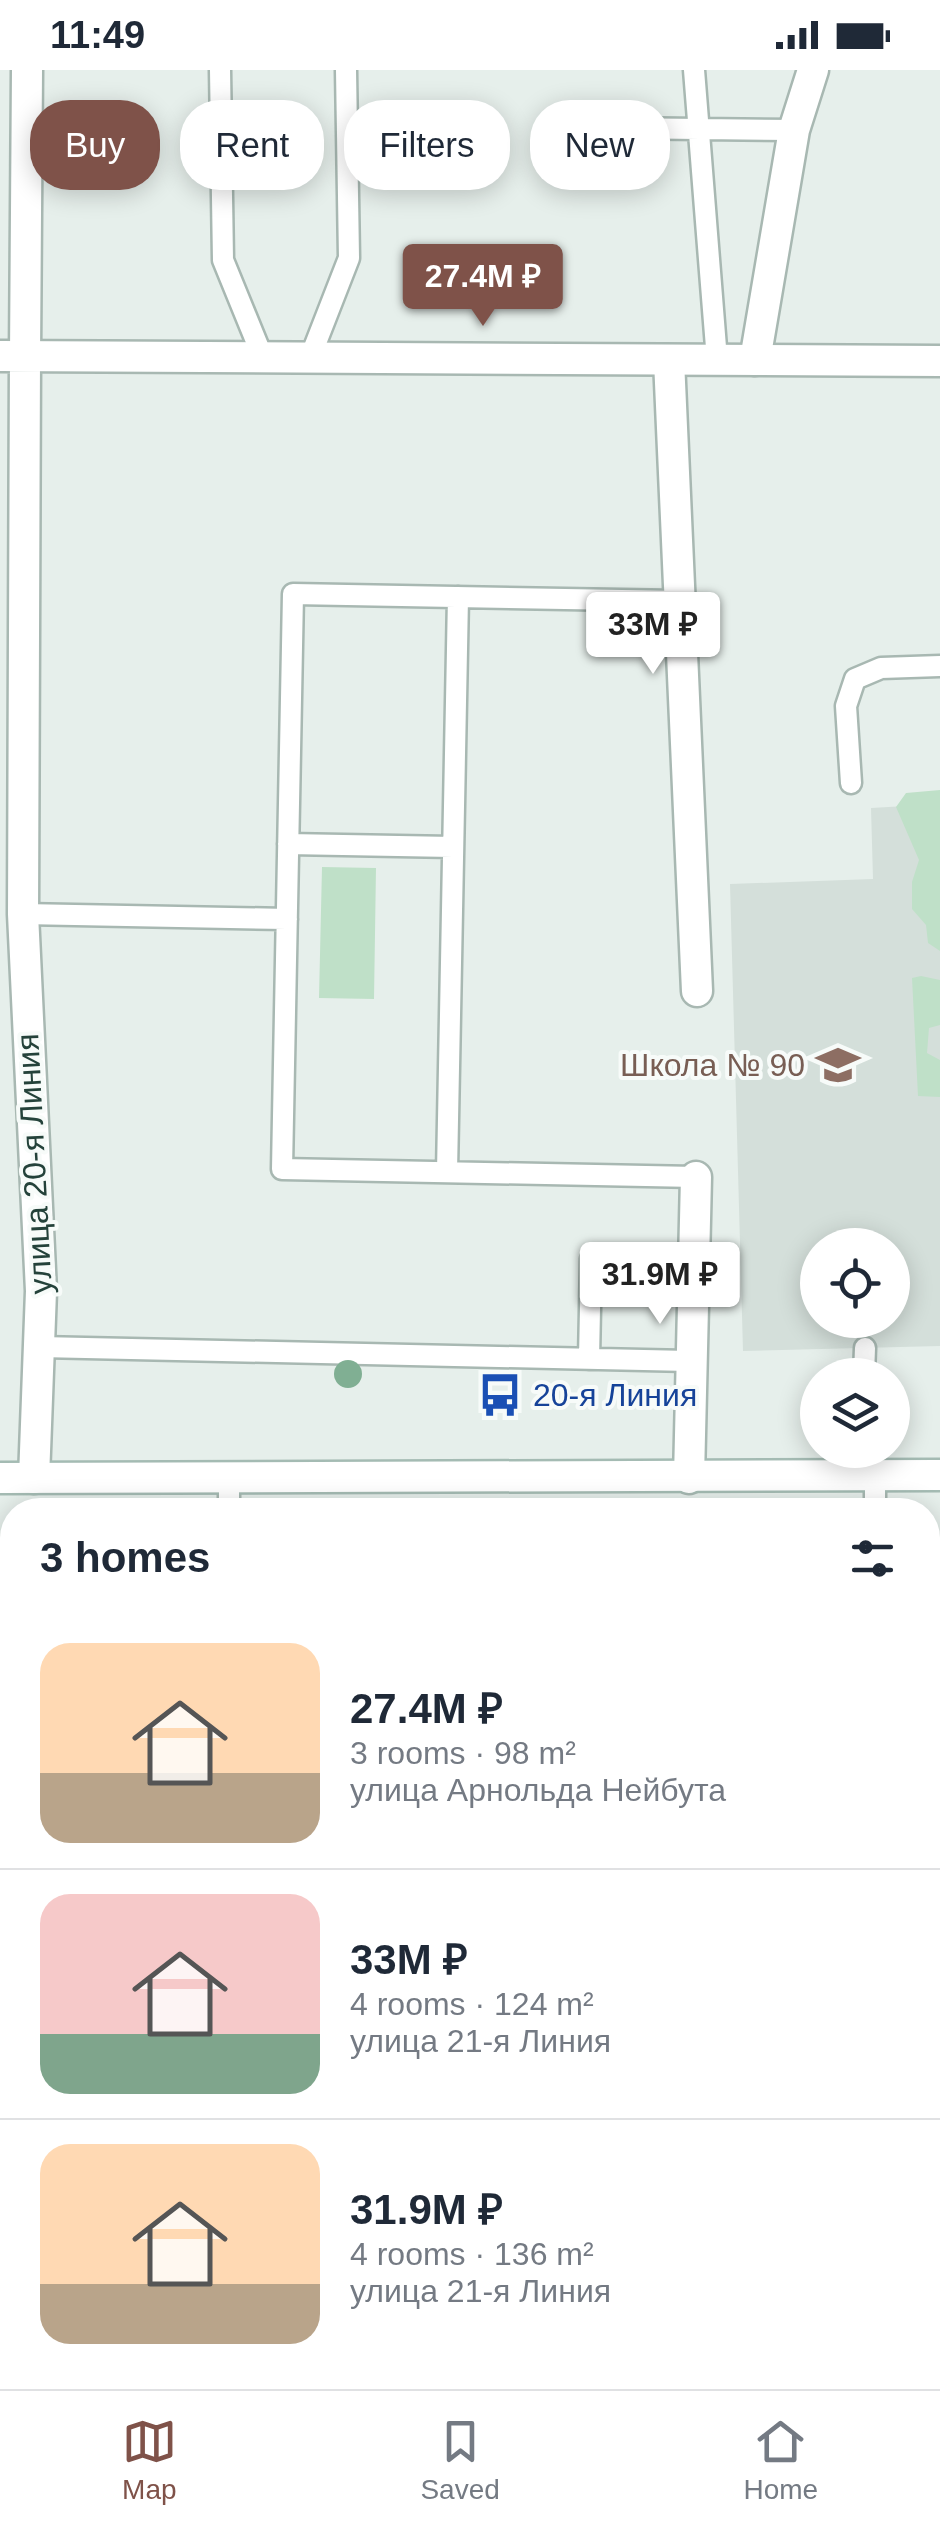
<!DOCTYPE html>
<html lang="en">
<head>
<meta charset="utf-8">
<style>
	:root { --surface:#fff; --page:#f2f2f3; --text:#1f2937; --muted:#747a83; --line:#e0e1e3; --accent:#7f5249 }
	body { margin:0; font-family:Arial,sans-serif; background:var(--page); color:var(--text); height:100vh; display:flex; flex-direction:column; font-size:38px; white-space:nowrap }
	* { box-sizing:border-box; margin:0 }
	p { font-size:32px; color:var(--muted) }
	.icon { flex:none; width:55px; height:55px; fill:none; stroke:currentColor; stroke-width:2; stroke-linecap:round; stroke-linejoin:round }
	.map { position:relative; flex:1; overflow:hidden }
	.panel { position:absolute; left:0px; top:1428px; width:940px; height:892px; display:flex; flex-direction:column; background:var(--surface); border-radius:40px 40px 0 0; box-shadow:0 5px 25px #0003 }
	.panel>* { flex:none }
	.banner { position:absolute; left:30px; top:30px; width:880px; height:90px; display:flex; gap:20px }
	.fabs { position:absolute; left:800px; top:1158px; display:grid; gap:20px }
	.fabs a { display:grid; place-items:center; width:110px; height:110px; border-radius:50%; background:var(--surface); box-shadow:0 5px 25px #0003; font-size:50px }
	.price { position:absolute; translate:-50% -85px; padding:0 22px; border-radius:10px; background:#fff; color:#222; font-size:32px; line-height:65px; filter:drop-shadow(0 2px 5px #0008) }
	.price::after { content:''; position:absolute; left:50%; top:60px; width:30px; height:22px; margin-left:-15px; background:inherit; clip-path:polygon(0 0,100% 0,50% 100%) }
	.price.selected { background:var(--accent); color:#fff }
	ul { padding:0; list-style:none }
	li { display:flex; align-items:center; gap:30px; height:250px; padding:0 40px }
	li+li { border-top:2px solid var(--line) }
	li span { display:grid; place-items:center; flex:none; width:280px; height:200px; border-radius:30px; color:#555 }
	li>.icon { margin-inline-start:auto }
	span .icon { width:120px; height:120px; fill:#fffc; stroke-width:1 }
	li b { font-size:42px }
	h2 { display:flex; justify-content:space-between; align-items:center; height:120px; padding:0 40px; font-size:42px }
	.tag { padding:0 35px; border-radius:40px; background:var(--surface); box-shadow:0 5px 25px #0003; font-size:35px; line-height:90px }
	.tag.selected { background:var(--accent); color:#fff }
	.status { display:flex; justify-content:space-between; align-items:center; height:70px; padding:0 50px; background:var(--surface); direction:ltr }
	.status svg { height:28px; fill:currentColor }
	.dock { display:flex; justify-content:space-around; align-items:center; height:140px; border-top:2px solid var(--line); background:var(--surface); font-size:28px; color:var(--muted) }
	.dock a { display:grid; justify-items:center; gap:5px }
	.dock .selected { color:var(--accent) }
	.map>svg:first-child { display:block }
	.built { fill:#d4dfda; fill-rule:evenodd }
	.green { fill:#bfe0c8 }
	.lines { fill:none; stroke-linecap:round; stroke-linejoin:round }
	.service-casing { stroke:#a8b8b2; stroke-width:25 }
	.minor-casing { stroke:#a8b8b2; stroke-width:35 }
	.tertiary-casing { stroke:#a8b8b2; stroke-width:35 }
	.secondary-casing { stroke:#a4bbb3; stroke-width:35 }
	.service { stroke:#fff; stroke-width:20 }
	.minor { stroke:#fff; stroke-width:30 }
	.tertiary { stroke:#fff; stroke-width:30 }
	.secondary { stroke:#fff; stroke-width:30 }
	.tree { fill:#80af93 }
	.labels { text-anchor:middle; stroke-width:8; stroke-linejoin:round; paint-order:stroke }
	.education-label { font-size:32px; fill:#785e54; stroke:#f7fbf9; text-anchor:end }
	.street-label { font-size:32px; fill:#24423a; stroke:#f7fbf9 }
	.transit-label { font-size:32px; fill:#164399; stroke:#f7fbf9; text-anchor:start }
</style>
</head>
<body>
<div class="status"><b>11:49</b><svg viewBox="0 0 49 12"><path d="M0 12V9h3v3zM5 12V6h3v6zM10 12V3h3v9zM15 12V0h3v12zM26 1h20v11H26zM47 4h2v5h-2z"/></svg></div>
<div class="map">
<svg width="940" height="2319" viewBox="0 0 940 2319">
	<rect width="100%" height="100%" fill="#e6efeb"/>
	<!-- built -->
	<path class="built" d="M940 734V1276L743 1281 730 814 873 809 871 738ZM818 1175H892V1250H818Z"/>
	<!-- green -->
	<path class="green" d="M940 720V881L928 873 926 855 912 839V812L919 790 896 737 906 723Z
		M322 797 376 798 374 929 319 928Z
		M921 906 940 910V955L929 958 927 983 940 990V1027L918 1026 912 908Z"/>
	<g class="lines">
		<!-- service casing -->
		<g class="service-casing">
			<path id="service" d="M220 0 223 190 263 288
				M694 0 717 290
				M615 58 794 60
				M310 288 349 188 346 0
				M679 531 293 524 282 1099 696 1107
				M851 713 846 636 855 609 881 598 940 596
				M288 774 453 777
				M23 844 287 849
				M447 1102 458 527
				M40 1277 689 1291
				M589 1289 591 1189
				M864 1305 865 1278
				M862 1406V1380
				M229 1440V1410
				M875 1440V1406
				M928 1524 940 1521
				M928 1806H940
				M0 2201H12
				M928 2201H940
				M207 2308V2319
				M852 2319V2308"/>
		</g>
		<!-- minor casing -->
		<g class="minor-casing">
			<path id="minor" d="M25 286 27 0
				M669 290 697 921
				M755 290 794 60 813 0
				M689 1408 696 1107"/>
		</g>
		<!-- tertiary casing -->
		<g class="tertiary-casing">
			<path id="tertiary" d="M0 286 940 291
				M25 286 23 844 41 1221 34 1408"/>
		</g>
		<!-- secondary casing -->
		<g class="secondary-casing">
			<path id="secondary" d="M0 1408 940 1405"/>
		</g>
		<!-- service -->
		<use href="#service" class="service"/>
		<!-- minor -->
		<use href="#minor" class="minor"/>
		<!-- tertiary -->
		<use href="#tertiary" class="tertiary"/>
		<!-- secondary -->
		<use href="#secondary" class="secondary"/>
	</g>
	<!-- trees -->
	<circle class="tree" cx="348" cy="1304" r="14"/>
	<!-- icons -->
	<defs>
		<g id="school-bare" transform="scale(3.45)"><path d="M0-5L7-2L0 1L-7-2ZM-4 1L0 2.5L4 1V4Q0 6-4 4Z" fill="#8d6e63" stroke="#f7fbf9" stroke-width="2.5" paint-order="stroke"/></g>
		<g id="bus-bare" transform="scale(3.45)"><path d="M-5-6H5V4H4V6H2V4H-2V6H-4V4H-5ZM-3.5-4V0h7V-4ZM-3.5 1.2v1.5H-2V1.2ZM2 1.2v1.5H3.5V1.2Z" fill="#1a4fb4" stroke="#f7fbf9" stroke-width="2.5" paint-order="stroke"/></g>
	</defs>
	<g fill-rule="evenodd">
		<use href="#school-bare" x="838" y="995"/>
		<use href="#bus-bare" x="500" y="1325"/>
	</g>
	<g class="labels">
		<!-- education labels -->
		<g class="education-label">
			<text x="805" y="1006">Школа № 90</text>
		</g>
		<!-- street labels -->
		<g class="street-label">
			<text transform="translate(34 1094) rotate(-93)" y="11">улица 20-я Линия</text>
		</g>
		<!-- transit labels -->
		<g class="transit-label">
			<text x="533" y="1336">20-я Линия</text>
		</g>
	</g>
</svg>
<div class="fabs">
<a><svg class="icon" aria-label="locate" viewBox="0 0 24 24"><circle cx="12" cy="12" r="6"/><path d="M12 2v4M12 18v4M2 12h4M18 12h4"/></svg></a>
<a><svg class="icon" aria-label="layers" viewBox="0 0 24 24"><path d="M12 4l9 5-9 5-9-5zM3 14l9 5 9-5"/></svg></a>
</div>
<b class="price selected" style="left:483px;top:259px">27.4M ₽</b>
<b class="price" style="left:653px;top:607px">33M ₽</b>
<b class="price" style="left:660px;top:1257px">31.9M ₽</b>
<div class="banner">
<a class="tag selected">Buy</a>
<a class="tag">Rent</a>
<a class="tag">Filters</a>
<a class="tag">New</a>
</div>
<section class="panel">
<h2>3 homes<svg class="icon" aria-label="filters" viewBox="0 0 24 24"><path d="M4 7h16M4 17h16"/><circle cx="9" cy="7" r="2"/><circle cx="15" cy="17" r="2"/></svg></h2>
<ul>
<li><span style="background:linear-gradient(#ffd9b3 65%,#b9a48a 0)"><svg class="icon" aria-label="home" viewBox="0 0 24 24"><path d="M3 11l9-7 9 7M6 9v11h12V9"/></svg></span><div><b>27.4M ₽</b><p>3 rooms · 98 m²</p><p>улица Арнольда Нейбута</p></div></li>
<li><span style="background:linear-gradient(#f6c9c9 70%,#7fa58c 0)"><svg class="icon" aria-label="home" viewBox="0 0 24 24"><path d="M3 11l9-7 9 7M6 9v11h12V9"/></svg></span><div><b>33M ₽</b><p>4 rooms · 124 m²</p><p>улица 21-я Линия</p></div></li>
<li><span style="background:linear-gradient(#ffd9b3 70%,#b9a48a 0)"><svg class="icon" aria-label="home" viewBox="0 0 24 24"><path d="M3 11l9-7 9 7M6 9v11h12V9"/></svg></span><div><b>31.9M ₽</b><p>4 rooms · 136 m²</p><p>улица 21-я Линия</p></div></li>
</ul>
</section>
</div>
<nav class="dock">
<a class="selected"><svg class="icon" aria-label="map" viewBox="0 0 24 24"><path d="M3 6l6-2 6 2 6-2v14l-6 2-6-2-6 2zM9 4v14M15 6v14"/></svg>Map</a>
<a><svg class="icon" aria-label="saved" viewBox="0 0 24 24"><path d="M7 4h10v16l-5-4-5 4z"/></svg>Saved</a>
<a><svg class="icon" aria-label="home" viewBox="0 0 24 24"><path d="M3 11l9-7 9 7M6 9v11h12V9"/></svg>Home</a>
</nav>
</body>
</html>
